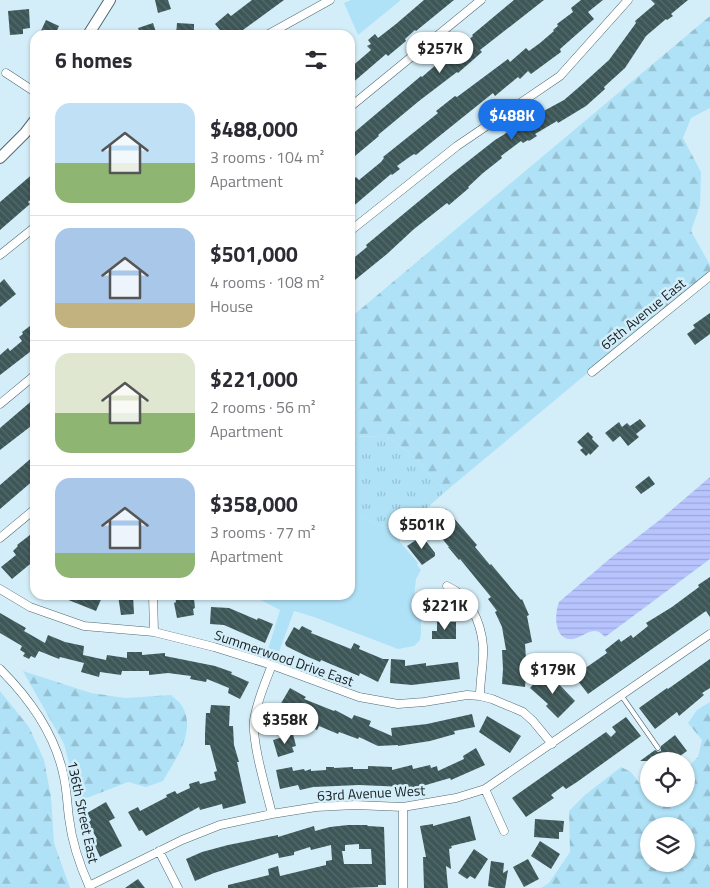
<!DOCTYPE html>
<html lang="en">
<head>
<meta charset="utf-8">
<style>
	:root { --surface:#fff; --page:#f7f7f7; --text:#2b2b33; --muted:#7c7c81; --line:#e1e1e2; --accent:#1a73e8 }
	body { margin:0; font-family:"Titillium Web",sans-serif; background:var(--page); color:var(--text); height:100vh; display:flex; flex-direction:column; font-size:19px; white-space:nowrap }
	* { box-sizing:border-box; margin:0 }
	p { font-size:16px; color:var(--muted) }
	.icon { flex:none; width:28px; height:28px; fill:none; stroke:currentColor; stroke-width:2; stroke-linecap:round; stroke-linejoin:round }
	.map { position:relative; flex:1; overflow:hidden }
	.sheet { position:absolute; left:30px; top:30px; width:325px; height:570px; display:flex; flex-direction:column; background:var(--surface); border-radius:15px; box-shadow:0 1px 4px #0004 }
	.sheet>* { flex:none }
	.buttons { position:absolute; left:640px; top:752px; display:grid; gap:10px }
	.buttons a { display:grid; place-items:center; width:55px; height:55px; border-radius:50%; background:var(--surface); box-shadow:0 1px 4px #0004; font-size:25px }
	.price { position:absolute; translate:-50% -42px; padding:0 11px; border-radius:18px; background:#fff; color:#222; font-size:16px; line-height:32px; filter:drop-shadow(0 1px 2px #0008) }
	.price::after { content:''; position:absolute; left:50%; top:30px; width:15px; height:11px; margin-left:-8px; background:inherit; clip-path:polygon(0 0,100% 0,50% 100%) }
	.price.active { background:var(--accent); color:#fff }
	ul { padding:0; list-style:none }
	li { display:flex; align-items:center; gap:15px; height:125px; padding:0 25px }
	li+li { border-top:1px solid var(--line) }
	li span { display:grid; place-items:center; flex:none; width:140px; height:100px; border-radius:15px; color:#555 }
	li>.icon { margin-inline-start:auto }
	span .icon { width:60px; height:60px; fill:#fffc; stroke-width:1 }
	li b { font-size:21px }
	h2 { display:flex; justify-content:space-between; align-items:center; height:60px; padding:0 25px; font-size:21px }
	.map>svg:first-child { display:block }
	.grass { fill:url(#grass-tufts) }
	.forest { fill:url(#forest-firs); fill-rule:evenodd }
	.park { fill:#afe2f7 }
	.water { fill:url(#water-rules) }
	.building { fill:url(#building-back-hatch); fill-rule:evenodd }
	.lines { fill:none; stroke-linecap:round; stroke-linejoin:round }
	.service-casing { stroke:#516871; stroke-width:5.5 }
	.minor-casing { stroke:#516871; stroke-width:9 }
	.tertiary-casing { stroke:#516871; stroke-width:12 }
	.service { stroke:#fff; stroke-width:4 }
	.minor { stroke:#fff; stroke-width:8 }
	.tertiary { stroke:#fff; stroke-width:10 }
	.labels { text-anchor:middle; stroke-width:5; stroke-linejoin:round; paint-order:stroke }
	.street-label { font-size:14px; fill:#141d21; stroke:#d4eef9 }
</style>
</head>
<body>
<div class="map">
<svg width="710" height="888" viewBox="0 0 710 888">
	<defs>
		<pattern id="grass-tufts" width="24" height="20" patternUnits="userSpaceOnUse" patternTransform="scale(1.25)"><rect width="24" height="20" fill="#afe2f7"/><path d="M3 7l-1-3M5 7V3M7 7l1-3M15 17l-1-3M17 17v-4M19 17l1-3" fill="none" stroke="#96c1d3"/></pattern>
		<pattern id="forest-firs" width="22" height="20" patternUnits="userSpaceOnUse" patternTransform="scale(1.25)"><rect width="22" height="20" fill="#afe2f7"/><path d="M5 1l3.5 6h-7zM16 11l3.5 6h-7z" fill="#96c1d3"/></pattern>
		<pattern id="water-rules" width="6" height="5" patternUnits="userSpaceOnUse" patternTransform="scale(1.25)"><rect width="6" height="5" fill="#b8c4fd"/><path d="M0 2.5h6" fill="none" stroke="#9da8d9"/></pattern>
		<pattern id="building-back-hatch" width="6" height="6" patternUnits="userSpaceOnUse" patternTransform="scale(1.25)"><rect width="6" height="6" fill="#3d5657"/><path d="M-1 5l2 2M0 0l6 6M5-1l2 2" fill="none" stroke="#566a6b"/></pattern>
	</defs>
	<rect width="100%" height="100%" fill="#d4eef9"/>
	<!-- grass -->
	<path class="grass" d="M350 436 387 437 407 451 446 491 400 532 350 514Z"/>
	<!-- forest -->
	<path class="forest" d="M710 16V108L691 118 683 138 701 172 700 205 691 231 710 265V271L446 491 407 451 387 437 350 436V318Z
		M23 671 91 693 125 698 171 695C174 698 180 702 182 706 197 731 175 760 163 781L146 787 128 782 79 801 64 744Z
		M0 691 29 727 44 760 51 797 54 843 70 888H0Z
		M710 702V888H541L549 883 570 852 569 811 585 795 621 767 631 772 649 796V799H686V769L698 757 702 740 688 723 697 710ZM649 826H686V864H649Z"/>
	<!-- park -->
	<path class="park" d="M351 0H401L358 35 344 3Z
		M350 514 400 532V542L418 563 417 565 421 570 416 579 414 596 421 614V633L420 640 414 646 398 649 314 617 294 611 277 657 267 653 280 610 251 595H350Z"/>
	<!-- water -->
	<path class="water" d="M710 477V559L605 637C602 634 599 631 595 631 587 631 580 638 573 639 554 641 554 614 559 602L613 556 661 519Z"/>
	<!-- building -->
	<path class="building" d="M155 0H168L171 9 158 13Z
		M252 0H284L236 35 232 32 229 35H224L215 24 228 13 231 16Z
		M424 0H454L416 31 415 30 405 39 406 41 388 56 386 54 350 85V68L371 50 367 46 371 44 368 40 375 34 378 38 396 24Z
		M514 0H544L480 50 482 52 458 73 457 72 419 101 378 135 379 136 355 156 354 154 350 158V136L421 76 422 77 453 50 455 52 473 36 472 35Z
		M581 0H603L588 12 594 19 560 49 561 52 531 74 528 71 520 79 518 77 495 96 493 93 427 146 416 155 414 154 408 158 397 166 400 169 392 175 391 174 350 209V182L356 177 359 180 381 162 384 158 383 157 438 113 436 111 455 96 457 97 508 59 510 62 526 48 529 51 540 43 554 31 553 30 558 26 557 24 573 12 571 8Z
		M651 0H688L671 14 673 16 667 20 666 19 646 36 625 68 604 87 605 89 586 106 558 123 557 121 535 134 537 136 529 141 528 140 523 143 521 141 501 156 502 158 483 173 468 187 469 188 449 205 447 203 414 229 387 254 350 284V261L367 247 366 245 453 173 495 140 527 120 564 100 578 88 609 60 636 23 635 21 655 4Z
		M29 9 30 28 23 29V34L10 35 8 11Z
		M46 20 59 26 55 35H39Z
		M153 23 157 35H141L138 28Z
		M177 23 194 24V35H176Z
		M35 172V196L28 202 30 204 0 230V202Z
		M4 279 16 294 0 307V283Z
		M710 313V334L695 345 687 334 695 328 693 325Z
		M30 326 35 333V348L0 375V355L8 348 10 351 22 341 19 337 23 334 22 332Z
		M35 398V423L0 450V428Z
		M640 419 646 426 636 434 639 437 628 446 620 436 613 442 605 433 619 422 622 427 627 423 630 426Z
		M588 432 593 437 592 439 599 446 590 455 589 453 586 456 580 450 583 448 577 442Z
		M35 455V479L0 509V485Z
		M649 476 655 484 641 494 635 487Z
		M446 509 477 545 475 547 490 565 491 564 521 600 522 599 529 615 527 616 532 642 525 644 526 659 531 658V667H527L525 687 502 684 503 669 502 650H506L502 627 495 612 497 611 488 599 491 597 460 559 459 560 448 547H449L429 523Z
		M35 531V560L12 579 1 567 16 555 13 551 18 546 17 545Z
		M422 536 435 553V556L422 565 407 546Z
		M710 577V617L706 611 588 694 574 676 607 653 605 650 619 639 621 642 631 635 633 638 648 626 646 623 672 607 699 587 698 585Z
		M56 595H103L96 611Z
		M118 595H133L134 614 121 615Z
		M175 595H190L191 600 194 599 195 608 193 609 194 615 177 618 174 603 176 602Z
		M211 607 229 608 257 620 258 618 261 619 273 624 265 643 224 625 210 624Z
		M0 613 26 628 24 631 45 643 48 635 65 642 84 646 83 655 106 660 107 655 127 658V652H142V655L165 653V656L215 666 232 672 231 674 249 682 240 699 228 693 229 688 207 679 206 682 190 679 191 676 168 673 149 675V671H122L121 675 100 672 99 677 81 672 84 663 60 657 59 659 39 651 35 658 31 656 29 659 23 656 25 653 20 650 22 646 0 633Z
		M437 622H456V639H432V631H437Z
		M302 626 312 631 311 633 351 649 354 643 360 646 359 649 383 659H389L378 682 360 673 359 676 321 660 320 662 306 656 286 646 285 643 294 627 299 630Z
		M391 659 405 660V666L426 663V666L458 662 460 679 412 685 390 683Z
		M710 659V688L702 693 704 695 679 716 677 712 655 729 639 708 667 688 668 689Z
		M543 673 548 679 551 676 575 701 558 718 546 706 548 704 530 688Z
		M290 688 306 697 304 699 334 711 335 710 352 719 354 715 371 721 369 726 392 736 391 728 427 724 472 714 475 727 454 731 455 734 430 741 398 746V745L378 746 359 737 358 739 339 732 338 734 319 726 317 730 299 722 296 731 271 720 278 704 280 705Z
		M211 705 230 706 229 726H233L234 745 239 762H237L246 803 223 809 222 804 200 810 199 807 146 836 142 830 139 831 128 812 138 807 140 811 167 797 166 795 175 791 177 794 190 788 189 784 199 781 200 784 216 780 214 772 217 771 210 745H205V734L206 713H210Z
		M487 716 521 736 510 753 479 732Z
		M626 717 641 736 577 782 566 789 563 786 551 795 554 798 526 817 512 798 606 732 611 737 616 732 612 727Z
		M293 734 296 746 292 747 294 752 278 757 273 740Z
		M675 735 687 751 680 756 684 761H640L655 750 658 752 661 751V746Z
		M476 748 485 765 451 780 450 778 426 785 405 789V787L359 785 313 787 300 790 298 785 280 789 276 770 292 767 293 771 304 769 305 771 311 769V771L326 770V767H334V768L353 767V769H368V766L392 767V770L412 765 413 769 430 765 431 768 437 766 438 771 464 759 463 756Z
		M106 802 115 818 109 821 122 846 100 857 93 841 97 839 88 823 91 820 87 813Z
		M470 816 476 840 451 846 452 848 449 849 451 869 446 866 448 888H424L423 857H426L420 826 433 824V826Z
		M535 819 564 821 563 832H559V839L534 837Z
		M348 825H367L368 826 384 827 386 885H378V887L346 888H228V885L269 875 268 869 278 866 280 876 326 865V861L332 860 331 845 311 850 310 847 294 852V855L279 858 278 853 214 873 195 881 186 859 202 852 228 845 278 835V837L314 826 315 831 330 827ZM359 844V849H371L372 864H344L342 851H345V845Z
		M540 841 560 854 551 869 531 856Z
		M474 849 488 859 475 879 470 876 467 879 458 873Z
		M528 859 539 879 524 887 513 867Z
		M491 861 504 863 503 873 508 870 505 888H496L488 886Z
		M138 879 145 888H125Z"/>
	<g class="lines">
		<!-- service casing -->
		<g class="service-casing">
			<path id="service" d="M621 695 658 748"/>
		</g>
		<!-- minor casing -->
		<g class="minor-casing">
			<path id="minor" d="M267 35 330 0
				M6 73 35 92
				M350 107 481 0
				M350 231 457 146 560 76 628 0
				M0 255 35 227
				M592 372 710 276
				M0 404 35 375
				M0 538 35 509
				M447 586C469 596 481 621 483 646 484 662 480 679 480 696
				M0 589 30 607 84 626 154 632 214 647 272 665 359 697 398 704 424 702 467 695 480 696 492 699 523 712 533 721 552 744
				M153 595 154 632
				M0 669C29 698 54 732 63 773 67 788 67 803 69 818 72 843 80 866 90 888
				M485 789 504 831
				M403 807V888
				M272 814C266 789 252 744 254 720 257 701 265 683 272 665
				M159 851 178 888
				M89 886 182 840 220 825 272 814 316 807 355 805 403 807 456 798 485 789 710 634"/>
		</g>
		<!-- tertiary casing -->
		<g class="tertiary-casing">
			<path id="tertiary" d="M88 35 110 0
				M0 158 25 133 35 120"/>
		</g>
		<!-- service -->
		<use href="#service" class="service"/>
		<!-- minor -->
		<use href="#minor" class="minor"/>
		<!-- tertiary -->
		<use href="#tertiary" class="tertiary"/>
	</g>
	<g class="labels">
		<!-- street labels -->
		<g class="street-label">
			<text transform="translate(643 314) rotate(-39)" y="5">65th Avenue East</text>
			<text transform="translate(284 658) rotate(19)" y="5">Summerwood Drive East</text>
			<text transform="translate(371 793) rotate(-3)" y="5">63rd Avenue West</text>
			<text transform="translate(83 812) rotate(78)" y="5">136th Street East</text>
		</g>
	</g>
</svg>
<div class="buttons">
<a><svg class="icon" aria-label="locate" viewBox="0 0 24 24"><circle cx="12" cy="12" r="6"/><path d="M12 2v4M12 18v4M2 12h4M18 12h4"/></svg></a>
<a><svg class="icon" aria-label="layers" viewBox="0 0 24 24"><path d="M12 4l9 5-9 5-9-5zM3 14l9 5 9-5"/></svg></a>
</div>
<b class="price" style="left:440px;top:74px">$257K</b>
<b class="price active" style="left:512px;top:141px">$488K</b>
<b class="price" style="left:422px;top:550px">$501K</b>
<b class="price" style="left:445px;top:631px">$221K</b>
<b class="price" style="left:553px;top:695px">$179K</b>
<b class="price" style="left:285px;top:745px">$358K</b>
<section class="sheet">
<h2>6 homes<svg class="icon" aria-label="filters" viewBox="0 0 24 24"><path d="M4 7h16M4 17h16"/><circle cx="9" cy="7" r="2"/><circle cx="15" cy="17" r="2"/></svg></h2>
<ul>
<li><span style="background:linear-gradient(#bfe0f5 60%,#8fb573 0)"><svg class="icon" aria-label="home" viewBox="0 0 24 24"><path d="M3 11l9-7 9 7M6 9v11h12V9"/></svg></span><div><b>$488,000</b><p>3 rooms · 104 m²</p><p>Apartment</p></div></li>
<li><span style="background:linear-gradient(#a9c7e8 75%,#c2b280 0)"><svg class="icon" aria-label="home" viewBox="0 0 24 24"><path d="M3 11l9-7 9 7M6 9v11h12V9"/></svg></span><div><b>$501,000</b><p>4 rooms · 108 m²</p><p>House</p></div></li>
<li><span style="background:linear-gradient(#dfe7d0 60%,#8fb573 0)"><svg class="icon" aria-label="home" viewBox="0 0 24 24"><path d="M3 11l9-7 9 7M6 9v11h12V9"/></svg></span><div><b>$221,000</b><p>2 rooms · 56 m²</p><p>Apartment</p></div></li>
<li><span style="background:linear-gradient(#a9c7e8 75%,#8fb573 0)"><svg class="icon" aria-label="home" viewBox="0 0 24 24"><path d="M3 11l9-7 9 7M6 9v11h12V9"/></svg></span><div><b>$358,000</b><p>3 rooms · 77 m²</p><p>Apartment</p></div></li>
</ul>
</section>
</div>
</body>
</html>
